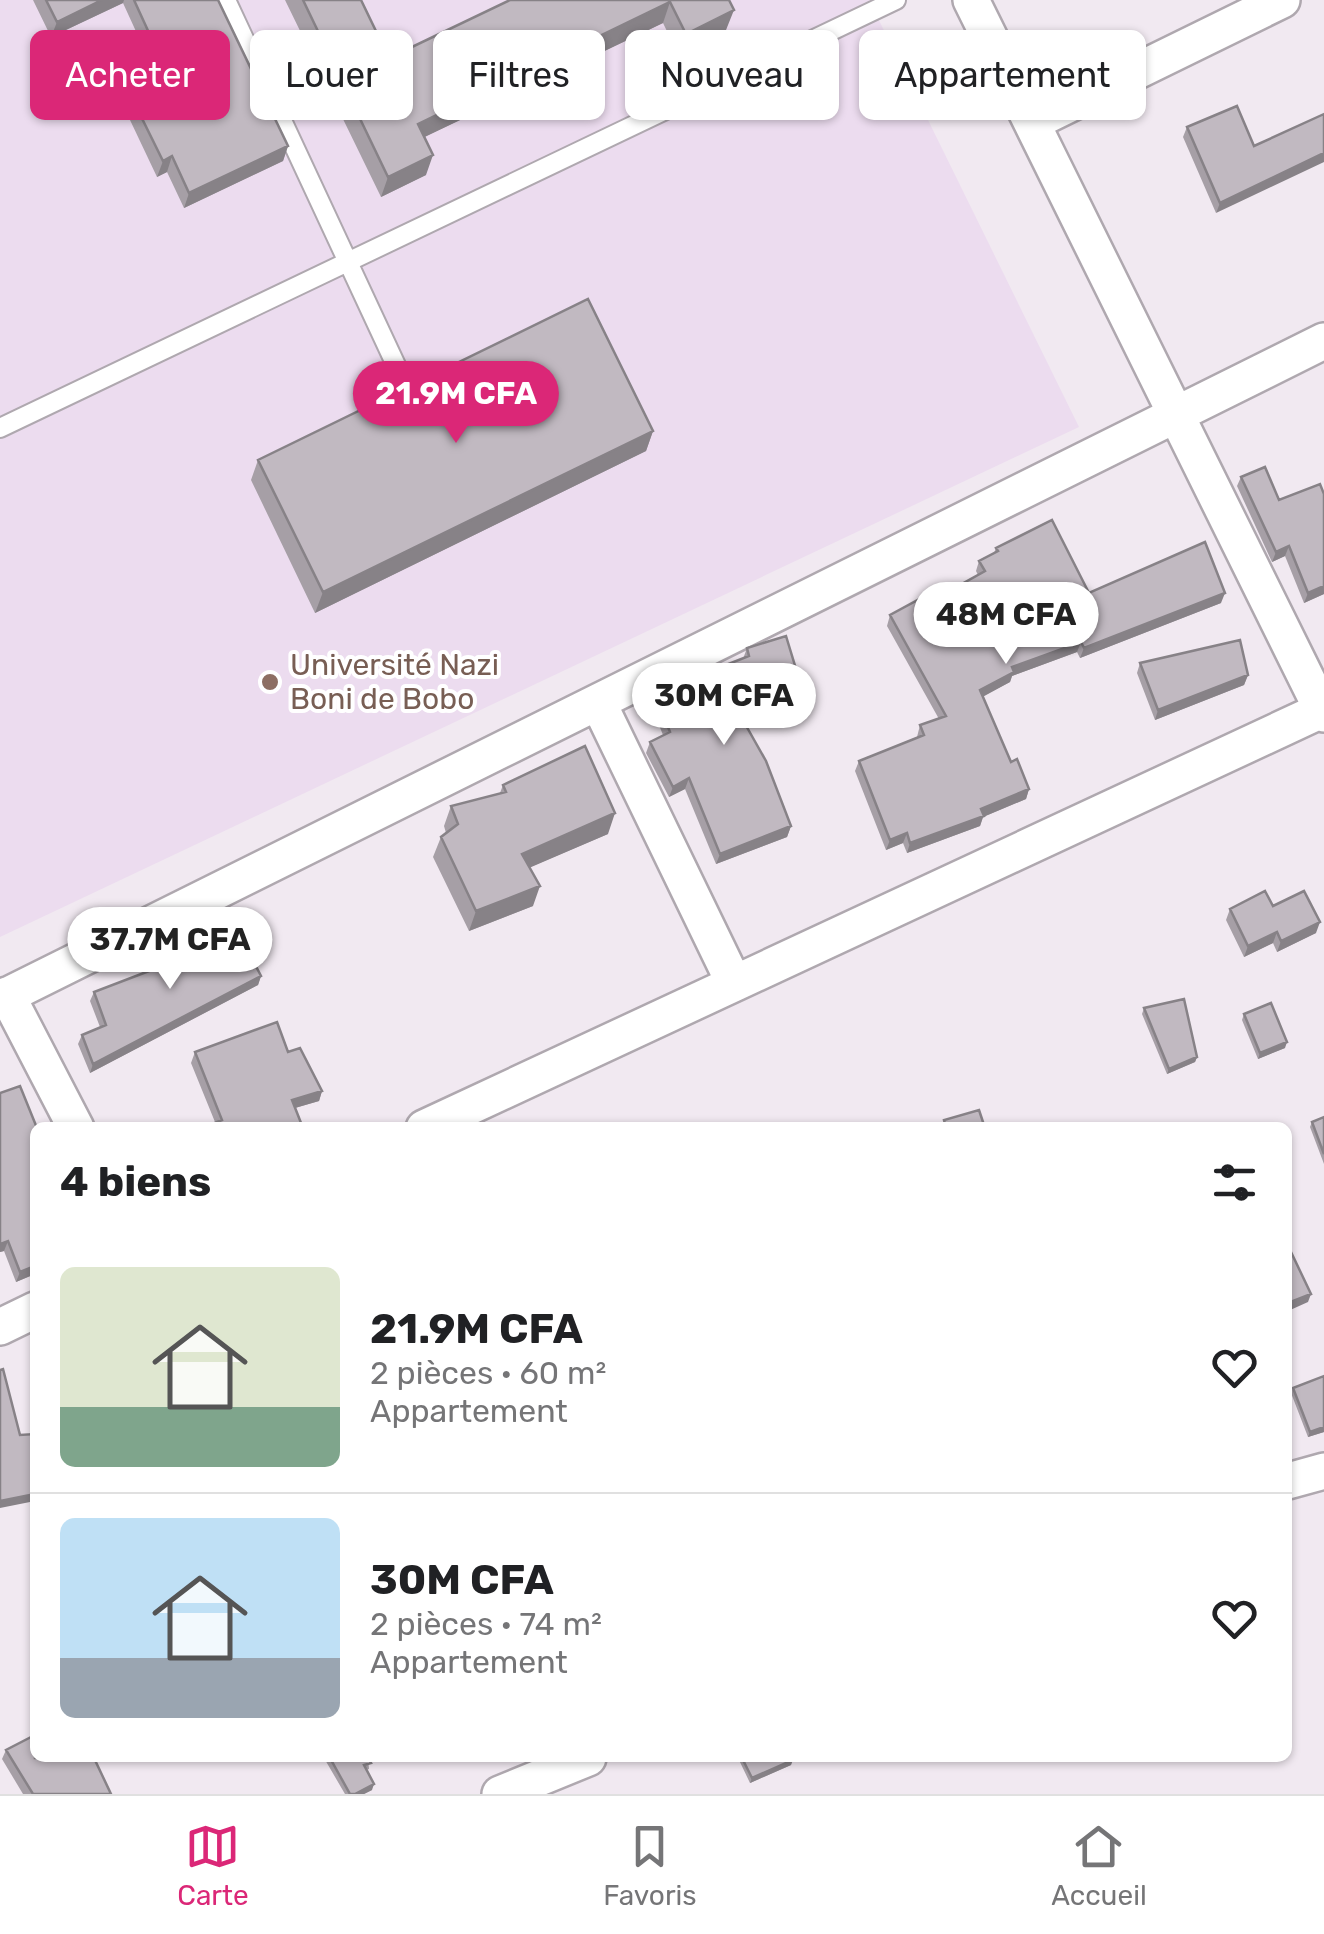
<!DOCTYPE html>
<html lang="fr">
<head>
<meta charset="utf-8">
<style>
	:root { --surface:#fff; --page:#f2f2f2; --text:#202124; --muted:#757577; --line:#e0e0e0; --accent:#db2777 }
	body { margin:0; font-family:Rubik,sans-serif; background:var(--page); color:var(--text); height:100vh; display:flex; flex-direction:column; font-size:38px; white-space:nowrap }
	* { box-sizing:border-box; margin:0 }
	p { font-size:32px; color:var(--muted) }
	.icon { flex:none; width:55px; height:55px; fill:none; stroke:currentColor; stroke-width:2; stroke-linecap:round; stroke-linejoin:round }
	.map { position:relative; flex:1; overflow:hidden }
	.sheet { position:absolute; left:30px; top:1122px; width:1262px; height:640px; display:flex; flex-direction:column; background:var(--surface); border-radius:15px; box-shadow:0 2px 8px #0004 }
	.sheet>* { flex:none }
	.banner { position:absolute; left:30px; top:30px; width:1265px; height:90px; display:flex; gap:20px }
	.price { position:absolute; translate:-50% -85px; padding:0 22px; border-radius:35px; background:#fff; color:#222; font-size:32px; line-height:65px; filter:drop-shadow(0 2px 5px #0008) }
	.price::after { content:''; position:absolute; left:50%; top:60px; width:30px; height:22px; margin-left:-15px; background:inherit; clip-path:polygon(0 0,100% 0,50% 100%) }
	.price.selected { background:var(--accent); color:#fff }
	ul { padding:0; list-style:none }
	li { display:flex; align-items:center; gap:30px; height:250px; padding:0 30px }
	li+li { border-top:2px solid var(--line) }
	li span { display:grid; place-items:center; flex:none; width:280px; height:200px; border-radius:15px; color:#555 }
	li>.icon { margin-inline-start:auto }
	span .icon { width:120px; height:120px; fill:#fffc; stroke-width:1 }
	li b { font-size:42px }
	h2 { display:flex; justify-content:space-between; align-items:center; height:120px; padding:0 30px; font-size:42px }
	.pill { padding:0 35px; border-radius:15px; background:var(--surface); box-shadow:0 2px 8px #0004; font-size:35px; line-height:90px }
	.pill.selected { background:var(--accent); color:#fff }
	.tab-bar { display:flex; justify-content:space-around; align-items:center; height:140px; border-top:2px solid var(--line); background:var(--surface); font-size:28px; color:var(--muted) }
	.tab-bar a { display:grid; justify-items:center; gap:5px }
	.tab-bar .selected { color:var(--accent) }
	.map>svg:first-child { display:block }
	.education { fill:#ecdcef }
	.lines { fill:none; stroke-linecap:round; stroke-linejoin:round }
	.service-casing { stroke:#afa8af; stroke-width:22 }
	.minor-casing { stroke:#afa8af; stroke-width:40 }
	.service { stroke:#fff; stroke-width:18 }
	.minor { stroke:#fff; stroke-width:35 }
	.wall { fill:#a69fa6 }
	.shaded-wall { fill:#878287 }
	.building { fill:#c1b9c1; stroke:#878287; stroke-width:2.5 }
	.education-dot { fill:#8d6e63; stroke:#fff; stroke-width:4 }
	.labels { text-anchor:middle; stroke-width:8; stroke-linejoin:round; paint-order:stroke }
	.education-label { font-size:30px; fill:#785e54; stroke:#fff; text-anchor:start }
</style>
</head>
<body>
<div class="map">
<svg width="1324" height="1794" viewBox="0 0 1324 1794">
	<rect width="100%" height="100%" fill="#f1e9f1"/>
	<!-- education -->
	<path class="education" d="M0 0H869L1079 427 0 937Z"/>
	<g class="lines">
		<!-- service casing -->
		<g class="service-casing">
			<path id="service" d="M226 0 408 391
				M0 428 896 0"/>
		</g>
		<!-- minor casing -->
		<g class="minor-casing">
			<path id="minor" d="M971 0 1324 714
				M1033 122 1282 0
				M598 702 734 983
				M7 995 76 1128
				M0 999 1324 341
				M424 1128 1324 709
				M0 1327 35 1310
				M1288 1481 1324 1471
				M500 1794 588 1758"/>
		</g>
		<!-- service -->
		<use href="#service" class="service"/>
		<!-- minor -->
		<use href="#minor" class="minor"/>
	</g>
	<!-- wall -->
	<path class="wall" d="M33 0H218L288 146 283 161 184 208 167 172 157 177 121 101 126 86 155 73 123 3 51 37Z
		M285 0H361L389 58 510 0H729L726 30 678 54 663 23 424 137 426 175 381 197Z
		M1187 127 1254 146 1216 213 1183 137Z
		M653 431 646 451 315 613 251 480 258 460Z
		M1241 477 1279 500 1324 494V594L1304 603 1285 556 1272 562 1237 486Z
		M996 548 1089 593 1221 603 1080 658 1077 652 1012 676 1010 682 983 696 1011 762 1029 789 1026 799 983 817 980 826 907 853 903 843 886 850 855 771 859 761 917 737 920 725 939 719 887 626 890 615 931 601 978 575 976 571 979 561 994 553Z
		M747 648 792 680 736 696 734 704 791 826 787 837 716 864 685 789 669 797 646 753 650 742 663 735 650 703 654 693 743 659Z
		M1140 663 1248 675 1244 685 1155 720 1137 673Z
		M503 785 608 834 530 867 533 906 469 931 433 857 441 837 446 833 444 826 451 806 500 793Z
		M1273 906 1316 933 1277 952 1273 943 1244 957 1226 920 1230 909Z
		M167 957 261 976 258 985 90 1073 78 1044 82 1035 100 1027 90 1001 94 992 165 965Z
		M1144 1008 1197 1057 1195 1062 1167 1074 1142 1014Z
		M1244 1014 1285 1048 1258 1059 1242 1020Z
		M195 1052H288L322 1091 319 1101 295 1108 215 1122 191 1063Z
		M0 1093 35 1128V1274L16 1282 4 1251 0 1252Z
		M1324 1117V1164L1310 1127 1312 1122Z
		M1324 1376V1432L1308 1437 1291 1393 1293 1388Z
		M6 1750 111 1794H23L2 1759Z
		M324 1758H368L369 1769 366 1770 372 1790 364 1794H345Z
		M740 1758H792L791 1765 750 1783 739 1760Z"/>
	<!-- shaded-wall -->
	<path class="shaded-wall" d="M102 0H124L123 3 51 37 57 22Z
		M670 2 663 23 410 144 418 124Z
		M734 10 726 30 678 54 686 34Z
		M288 146 283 161 184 208 189 193Z
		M1324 153V162L1216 213 1220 203Z
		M433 155 426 175 381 197 388 177Z
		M172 156 167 172 157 177 163 161Z
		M653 431 646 451 315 613 323 592Z
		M1289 546 1285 556 1272 562 1276 552Z
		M1324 586V594L1304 603 1308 593Z
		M1225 593 1221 603 1080 658 1084 648Z
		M1081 642 1077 652 1012 676 1010 682 977 700 980 690 1012 667Z
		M796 669 792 680 729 699 733 688Z
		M1248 675 1244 685 1155 720 1158 710Z
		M689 778 685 789 669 797 673 787Z
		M1029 789 1026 799 983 817 980 826 907 853 910 843 981 809Z
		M615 813 608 834 515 874 522 854Z
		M791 826 787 837 716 864 720 854Z
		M907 833 903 843 886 850 890 840Z
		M540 886 533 906 469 931 476 911Z
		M1320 922 1316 933 1277 952 1281 941Z
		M1277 932 1273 943 1244 957 1248 946Z
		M261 976 258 985 90 1073 93 1064Z
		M1287 1042 1285 1048 1258 1059 1260 1053Z
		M1197 1057 1195 1062 1167 1074 1169 1069Z
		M322 1091 319 1101 288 1110 292 1100Z
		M8 1241 4 1251 0 1252V1244Z
		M35 1266V1274L16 1282 20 1272Z
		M1311 1294 1308 1302 1288 1311V1303Z
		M1324 1427V1432L1308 1437 1310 1432Z
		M35 1494V1501L0 1508V1501Z
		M793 1760 791 1765 750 1783 752 1778Z
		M374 1784 372 1790 364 1794H355Z"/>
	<!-- building -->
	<path class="building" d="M46 0H102L57 22Z
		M134 0H218L288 146 189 193 172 156 163 161 126 86 165 68Z
		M303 0H361L389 58 510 0H729L734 10 686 34 670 2 418 124 433 155 388 177Z
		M1237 106 1254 146 1324 114V153L1220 203 1187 127Z
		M588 299 653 431 323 592 258 460Z
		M1265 467 1279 500 1320 484 1324 494V586L1308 593 1289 546 1276 552 1241 477Z
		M1052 520 1089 593 1205 542 1225 593 1084 648 1081 642 1012 667 1014 672 980 690 1011 762 1017 759 1029 789 981 809 984 816 910 843 907 833 890 840 859 761 924 735 920 725 946 716 890 615 927 595 931 601 985 571 979 561 998 551 996 548Z
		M786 636 796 669 733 688 736 697 731 699 766 761 791 826 720 854 689 778 673 787 650 742 670 732 654 693 749 656 747 648Z
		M1240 640 1248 675 1158 710 1140 663Z
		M585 746 615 813 522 854 540 886 476 911 441 837 458 824 451 806 506 792 503 785Z
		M1265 891 1273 906 1304 891 1320 922 1281 941 1277 932 1248 946 1230 909Z
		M235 926 261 976 93 1064 82 1035 106 1025 94 992 170 963 167 957Z
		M1184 999 1197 1057 1169 1069 1144 1008Z
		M1271 1003 1287 1042 1260 1053 1244 1014Z
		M277 1022 288 1052 300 1048 322 1091 292 1100 303 1128H203L222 1120 195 1052Z
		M20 1086 37 1128H35V1194L32 1196 35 1202V1266L20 1272 8 1241 0 1244V1093Z
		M979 1110 985 1128H946L944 1120Z
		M1324 1117V1154L1312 1122Z
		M1291 1252 1311 1294 1288 1303V1254Z
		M3 1369 20 1435 35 1434V1494L0 1501V1370Z
		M1324 1376V1427L1310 1432 1293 1388Z
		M35 1735V1758H94L111 1794H33L6 1750Z
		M330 1758H368L371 1763 364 1765 374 1784 355 1794H350Z
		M742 1758H792L793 1760 752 1778Z"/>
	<!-- markers -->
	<circle class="education-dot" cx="270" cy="682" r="10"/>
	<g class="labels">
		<!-- education labels -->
		<g class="education-label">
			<text x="290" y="675">Université Nazi<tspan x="290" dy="34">Boni de Bobo</tspan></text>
		</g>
	</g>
</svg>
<b class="price selected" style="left:456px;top:446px">21.9M CFA</b>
<b class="price" style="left:1006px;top:667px">48M CFA</b>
<b class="price" style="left:724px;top:748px">30M CFA</b>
<b class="price" style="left:170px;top:992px">37.7M CFA</b>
<div class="banner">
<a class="pill selected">Acheter</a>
<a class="pill">Louer</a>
<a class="pill">Filtres</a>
<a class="pill">Nouveau</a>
<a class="pill">Appartement</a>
</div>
<section class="sheet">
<h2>4 biens<svg class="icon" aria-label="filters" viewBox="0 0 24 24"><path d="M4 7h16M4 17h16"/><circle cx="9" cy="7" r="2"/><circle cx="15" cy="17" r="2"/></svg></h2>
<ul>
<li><span style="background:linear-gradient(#dfe7d0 70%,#7fa58c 0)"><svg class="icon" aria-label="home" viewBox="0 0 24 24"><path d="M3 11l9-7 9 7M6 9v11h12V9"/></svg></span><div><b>21.9M CFA</b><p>2 pièces · 60 m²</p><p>Appartement</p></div><svg class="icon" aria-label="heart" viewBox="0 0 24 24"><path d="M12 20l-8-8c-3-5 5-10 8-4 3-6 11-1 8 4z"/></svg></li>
<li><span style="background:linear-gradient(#bfe0f5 70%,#9aa5b1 0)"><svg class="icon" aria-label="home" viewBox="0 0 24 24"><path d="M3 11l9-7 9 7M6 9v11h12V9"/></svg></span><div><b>30M CFA</b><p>2 pièces · 74 m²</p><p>Appartement</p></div><svg class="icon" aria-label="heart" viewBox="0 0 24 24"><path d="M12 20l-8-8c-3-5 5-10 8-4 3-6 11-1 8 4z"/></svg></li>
</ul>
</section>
</div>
<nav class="tab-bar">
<a class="selected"><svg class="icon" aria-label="map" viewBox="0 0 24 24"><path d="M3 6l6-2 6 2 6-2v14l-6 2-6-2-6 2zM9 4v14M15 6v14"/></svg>Carte</a>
<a><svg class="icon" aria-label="saved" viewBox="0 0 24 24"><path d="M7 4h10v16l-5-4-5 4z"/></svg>Favoris</a>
<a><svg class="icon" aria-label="home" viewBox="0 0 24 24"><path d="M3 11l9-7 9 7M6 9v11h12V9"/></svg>Accueil</a>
</nav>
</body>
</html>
